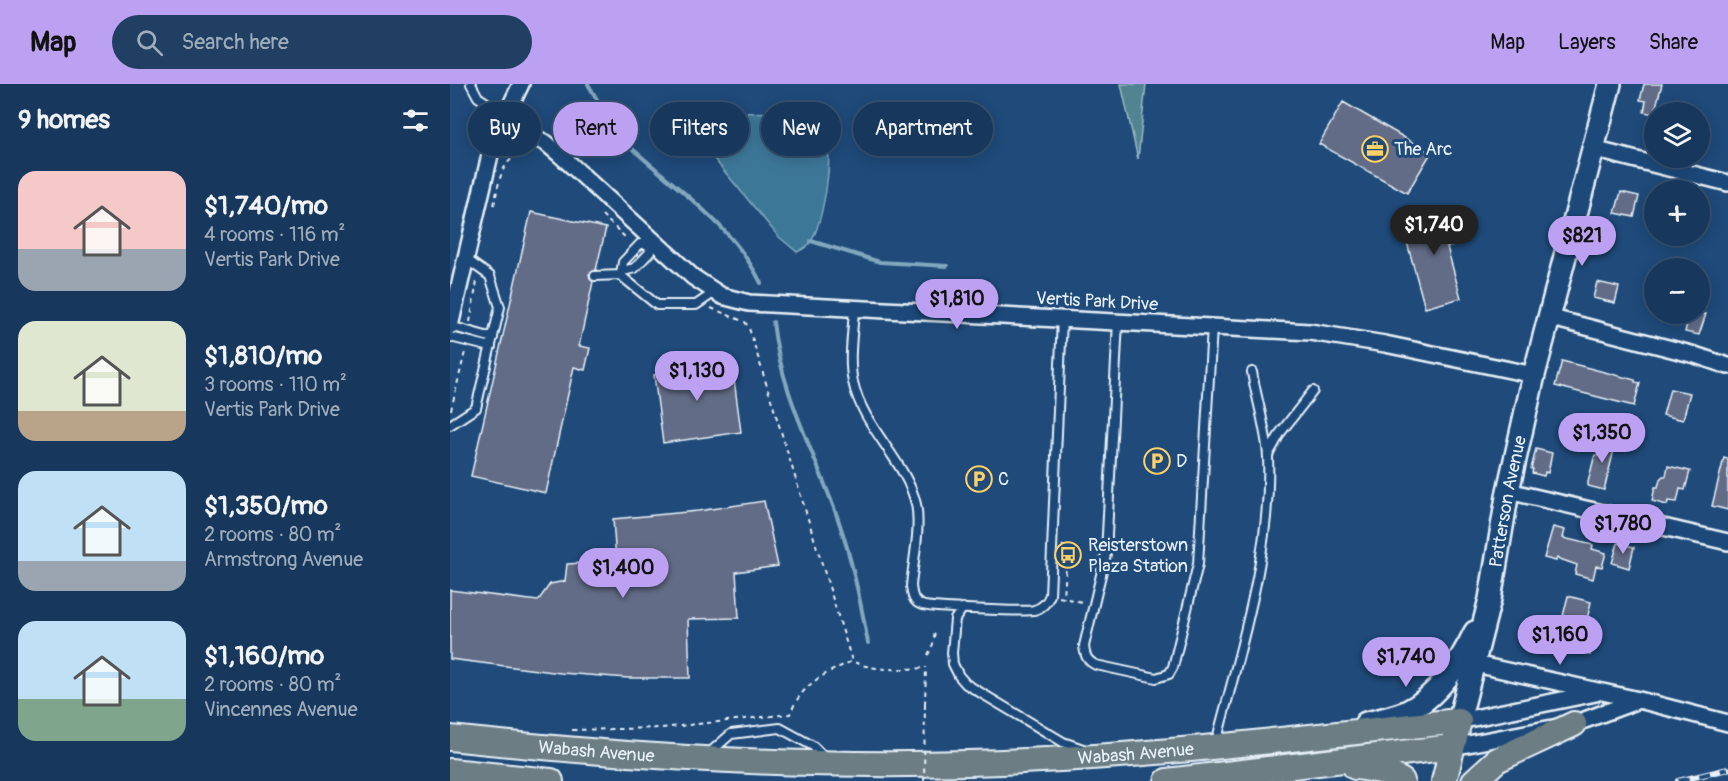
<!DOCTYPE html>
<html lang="en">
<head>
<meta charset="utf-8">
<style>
	:root { --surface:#17385c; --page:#203f62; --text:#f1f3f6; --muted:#9eacbb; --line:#365272; --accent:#bca0f2 }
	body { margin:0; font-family:Pangolin,sans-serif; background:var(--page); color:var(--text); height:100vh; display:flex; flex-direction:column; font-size:22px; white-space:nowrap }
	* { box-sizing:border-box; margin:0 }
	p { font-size:20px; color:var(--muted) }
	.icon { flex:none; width:33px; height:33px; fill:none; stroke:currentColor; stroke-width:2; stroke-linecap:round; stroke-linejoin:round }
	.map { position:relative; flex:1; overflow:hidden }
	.panel { display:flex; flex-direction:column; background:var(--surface); width:450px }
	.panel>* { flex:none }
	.banner { position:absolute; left:18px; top:18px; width:570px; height:54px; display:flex; gap:12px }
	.fabs { position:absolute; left:1194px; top:18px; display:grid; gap:12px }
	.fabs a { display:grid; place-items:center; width:66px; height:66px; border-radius:50%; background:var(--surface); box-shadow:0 3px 15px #0003,0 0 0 2px var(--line); font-size:30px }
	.price { position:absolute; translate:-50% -51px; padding:0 14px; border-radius:21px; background:var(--accent); color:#111; font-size:20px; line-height:39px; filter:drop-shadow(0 2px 3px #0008) }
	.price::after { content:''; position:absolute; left:50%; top:36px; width:18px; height:14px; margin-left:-9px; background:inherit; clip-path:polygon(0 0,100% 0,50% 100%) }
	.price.current { background:#222; color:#fff }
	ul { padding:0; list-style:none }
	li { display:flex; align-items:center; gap:18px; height:150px; padding:0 18px }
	li span { display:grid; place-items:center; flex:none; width:168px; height:120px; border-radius:18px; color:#555 }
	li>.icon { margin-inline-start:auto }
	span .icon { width:72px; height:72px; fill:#fffc; stroke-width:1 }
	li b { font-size:26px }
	h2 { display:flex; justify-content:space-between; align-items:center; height:72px; padding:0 18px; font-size:26px }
	.pill { padding:0 21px; border-radius:27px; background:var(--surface); box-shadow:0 3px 15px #0003,0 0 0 2px var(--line); font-size:21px; line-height:54px }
	.pill.current { background:var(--accent); color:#111 }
	header { display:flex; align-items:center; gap:36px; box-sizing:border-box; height:84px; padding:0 30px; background:var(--accent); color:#111 }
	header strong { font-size:28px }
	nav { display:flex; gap:33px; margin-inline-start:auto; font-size:21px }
	.search { width:420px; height:54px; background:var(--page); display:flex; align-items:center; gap:15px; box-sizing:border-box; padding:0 21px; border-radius:33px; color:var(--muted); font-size:22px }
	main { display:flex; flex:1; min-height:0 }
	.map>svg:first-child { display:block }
	.green { fill:#518490; stroke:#9cbac4; stroke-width:1.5 }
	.water { fill:#3e7798; stroke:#82a8be; stroke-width:1.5 }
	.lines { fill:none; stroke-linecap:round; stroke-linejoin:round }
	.stream { stroke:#82a8be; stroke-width:4 }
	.building { fill:#646c87; stroke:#e8f1f8; stroke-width:1.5 }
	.lane-casing { stroke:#e8f1f8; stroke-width:12 }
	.street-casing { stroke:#e8f1f8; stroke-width:20 }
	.secondary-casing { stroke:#e8f1f8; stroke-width:26 }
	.primary-casing { stroke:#e8f1f8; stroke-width:28 }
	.path { stroke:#e8f1f8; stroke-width:2; stroke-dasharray:4.5 4.5; stroke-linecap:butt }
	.lane { stroke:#1f4a7a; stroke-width:8 }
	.street { stroke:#1f4a7a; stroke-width:15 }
	.secondary { stroke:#1f4a7a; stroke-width:21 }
	.primary { stroke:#6c7e84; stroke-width:24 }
	.rail-casing { stroke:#e8f1f8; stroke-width:6 }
	.rail { stroke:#1f4a7a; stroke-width:4; stroke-dasharray:11; stroke-linecap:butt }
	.path-bridge { stroke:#e8f1f8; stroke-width:2; stroke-dasharray:4.5 4.5; stroke-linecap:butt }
	.labels { text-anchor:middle; stroke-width:6; stroke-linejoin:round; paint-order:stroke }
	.poi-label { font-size:18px; fill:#e8f1f8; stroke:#1f4a7a; text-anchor:start }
	.street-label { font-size:18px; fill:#e8f1f8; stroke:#1f4a7a }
</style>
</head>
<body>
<header>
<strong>Map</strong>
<div class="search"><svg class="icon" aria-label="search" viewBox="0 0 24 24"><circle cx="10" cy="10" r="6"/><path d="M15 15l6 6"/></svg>Search here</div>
<nav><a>Map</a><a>Layers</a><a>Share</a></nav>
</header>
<main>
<section class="panel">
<h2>9 homes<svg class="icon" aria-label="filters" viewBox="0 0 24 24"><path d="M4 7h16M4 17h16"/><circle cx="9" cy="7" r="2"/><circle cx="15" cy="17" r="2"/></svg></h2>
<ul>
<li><span style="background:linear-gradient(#f6c9c9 65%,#9aa5b1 0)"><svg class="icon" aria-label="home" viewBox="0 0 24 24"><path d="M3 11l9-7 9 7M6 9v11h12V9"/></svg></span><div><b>$1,740/mo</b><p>4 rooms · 116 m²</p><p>Vertis Park Drive</p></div></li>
<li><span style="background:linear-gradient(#dfe7d0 75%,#b9a48a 0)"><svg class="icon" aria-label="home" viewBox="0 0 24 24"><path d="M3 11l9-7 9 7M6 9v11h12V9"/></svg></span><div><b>$1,810/mo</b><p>3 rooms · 110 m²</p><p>Vertis Park Drive</p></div></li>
<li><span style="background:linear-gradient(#bfe0f5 75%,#9aa5b1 0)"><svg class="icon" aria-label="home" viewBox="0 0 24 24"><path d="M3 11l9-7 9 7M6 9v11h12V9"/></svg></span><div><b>$1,350/mo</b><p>2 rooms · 80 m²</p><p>Armstrong Avenue</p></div></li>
<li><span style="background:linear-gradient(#bfe0f5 65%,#7fa58c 0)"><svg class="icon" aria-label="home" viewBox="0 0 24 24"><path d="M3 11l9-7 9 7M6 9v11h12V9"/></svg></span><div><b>$1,160/mo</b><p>2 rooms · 80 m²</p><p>Vincennes Avenue</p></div></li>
</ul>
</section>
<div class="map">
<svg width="1278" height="697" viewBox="0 0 1278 697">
	<rect width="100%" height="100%" fill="#1f4a7a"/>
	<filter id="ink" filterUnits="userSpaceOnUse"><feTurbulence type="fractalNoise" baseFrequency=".0167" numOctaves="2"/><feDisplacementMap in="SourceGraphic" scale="12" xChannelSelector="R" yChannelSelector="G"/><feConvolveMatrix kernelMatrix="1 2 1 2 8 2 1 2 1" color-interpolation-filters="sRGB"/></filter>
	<g filter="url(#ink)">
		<!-- green -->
		<path class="green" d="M671 0H696L688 75Z"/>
		<!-- water -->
		<path class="water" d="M362 27C392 42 375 132 362 156 359 162 353 165 347 168L328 152 251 59 248 51C251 42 258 35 268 33 296 25 332 31 362 27Z"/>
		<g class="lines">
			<!-- stream -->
			<path class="stream" d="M138 0 163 43 175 58C223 103 281 138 311 199
				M361 157 430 178 497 182
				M323 238C331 310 366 371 389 438 402 476 411 519 418 559"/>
		</g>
		<!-- building -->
		<path class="building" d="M1194 0H1212L1204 30 1194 28 1196 17 1190 16Z
			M893 18 981 69 957 109 869 60Z
			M1171 108 1189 112 1184 133 1165 129Z
			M1003 126 1012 159 997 163 1011 214 975 224 952 140Z
			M81 128 156 144 146 186 139 190 140 195 143 198 129 262 140 264 135 286 124 283 96 409 21 392Z
			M1147 198 1169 203 1165 219 1143 214Z
			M1239 230H1256L1249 251 1235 248Z
			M258 276 259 283 282 280 291 348 213 359 204 291 235 287 234 279Z
			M1112 277 1185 296V298L1190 299 1184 322 1105 302Z
			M1220 305 1240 309 1233 336 1213 331Z
			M1154 351 1167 354 1154 406 1138 402V398L1144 374 1145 371 1150 372Z
			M1086 365 1102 369 1098 389 1095 388 1094 392 1082 389 1083 385H1081Z
			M1274 374 1278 375V426L1262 422Z
			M1218 382 1240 387 1235 406 1230 405 1227 418 1218 417 1217 421 1202 417 1205 403H1208L1210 395 1213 392H1216Z
			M314 417 328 482 286 488 289 534 238 535 240 594H178L111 589 0 575V506L88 517 100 500 115 497 117 480 166 477 163 435 248 427Z
			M1103 443 1115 446 1113 454 1143 461 1142 465 1156 469 1152 483 1146 482 1143 495 1125 490 1127 481 1107 474 1106 477 1094 474Z
			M1168 459 1184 463 1179 484 1162 479Z
			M1118 512 1141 518 1135 544 1143 546 1144 555 1140 571 1118 565 1125 535 1113 532Z"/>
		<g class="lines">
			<!-- lane casing -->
			<g class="lane-casing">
				<path id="lane" d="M21 0 28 13 55 31
					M173 187 185 184 200 168 199 160 202 156
					M171 190 173 178 190 160H199
					M145 192 170 191 207 221H246L265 208
					M404 225C403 248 398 276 403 298 413 344 456 377 466 420 471 444 463 478 461 502 462 511 463 518 472 521 478 524 577 528 584 526 592 524 597 519 600 511L612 234
					M668 237 656 470 634 562C635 572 637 577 646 581L706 594 719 590 723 583 748 480 762 243
					M0 242 43 254
					M0 253 41 263
					M0 341 26 324 50 223 40 192 16 175
					M818 371 831 348 863 307
					M513 524 505 535 502 569 503 580 509 592 516 600 613 658 633 665
					M766 659C789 569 822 467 818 373 817 348 806 313 802 288
					M257 671 281 650 330 644 363 662 374 673"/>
			</g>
			<!-- street casing -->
			<g class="street-casing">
				<path id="street" d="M55 31 79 51 96 59 108 69 243 193 272 212 299 219 860 248 935 260 1084 291
					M1143 65 1278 99
					M1098 233 1245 271 1278 282
					M0 242 43 58 71 0
					M1058 407 1278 458
					M1025 580 1189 616 1278 639
					M1009 637 1146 609
					M1002 663 1124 640 1189 616"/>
			</g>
			<!-- secondary casing -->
			<g class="secondary-casing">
				<g id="secondary">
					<path id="s1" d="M1009 637 1040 515 1058 407 1084 291 1160 0"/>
					<path d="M916 639C930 636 943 633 956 628 987 614 1011 577 1025 548"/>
				</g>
			</g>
			<!-- primary casing -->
			<g class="primary-casing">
				<g id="primary">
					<path id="s2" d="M0 654C172 672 344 684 518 679 682 675 846 654 1009 637L994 697"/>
					<path d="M905 683C923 685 937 687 952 697"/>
					<path d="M0 687 101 697"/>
					<path d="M717 697 1002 663"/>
					<path d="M1024 697 1047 676 1124 640"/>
				</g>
			</g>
			<!-- path -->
			<path class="path" d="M44 121C50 96 50 70 81 69
				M152 131 178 156
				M261 224 295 238 299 244 402 577C424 588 452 585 476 584
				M20 238 27 197
				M1 326 15 268
				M612 461 617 467 614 514
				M609 513 632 518
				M478 571 483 560 485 547
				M475 620 476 583
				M122 646 212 644 340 630C353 598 373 591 402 577"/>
			<!-- lane -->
			<use href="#lane" class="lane"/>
			<!-- street -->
			<use href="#street" class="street"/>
			<!-- secondary -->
			<use href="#secondary" class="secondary"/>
			<!-- primary -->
			<use href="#primary" class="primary"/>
			<!-- rail casing -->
			<g class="rail-casing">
				<path id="rail" d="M1228 697 1278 685"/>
			</g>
			<!-- rail -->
			<use href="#rail" class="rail"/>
			<!-- path-bridge -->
			<path class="path-bridge" d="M474 697 475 620"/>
		</g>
	</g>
	<!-- icons -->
	<defs>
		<g id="office-ring" transform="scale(1.35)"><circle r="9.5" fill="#1f4a7a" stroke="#ffd166" stroke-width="1.5"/><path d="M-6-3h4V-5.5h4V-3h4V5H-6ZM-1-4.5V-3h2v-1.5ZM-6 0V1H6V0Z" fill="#ffd166"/></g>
		<g id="parking-ring" transform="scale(1.35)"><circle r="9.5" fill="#1f4a7a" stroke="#ffd166" stroke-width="1.5"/><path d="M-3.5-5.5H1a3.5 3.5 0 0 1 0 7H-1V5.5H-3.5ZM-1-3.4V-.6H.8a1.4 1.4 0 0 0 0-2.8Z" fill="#ffd166"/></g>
		<g id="bus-ring" transform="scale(1.35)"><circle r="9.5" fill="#1f4a7a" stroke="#ffd166" stroke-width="1.5"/><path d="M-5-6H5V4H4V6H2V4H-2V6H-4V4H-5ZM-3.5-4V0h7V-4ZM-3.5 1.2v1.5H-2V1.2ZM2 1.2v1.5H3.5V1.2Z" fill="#ffd166"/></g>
	</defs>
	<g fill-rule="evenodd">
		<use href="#office-ring" x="925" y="65"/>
		<use href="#parking-ring" x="707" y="377"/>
		<use href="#parking-ring" x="529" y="395"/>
		<use href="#bus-ring" x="618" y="471"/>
	</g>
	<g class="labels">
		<!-- poi labels -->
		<g class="poi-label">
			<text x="944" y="71">The Arc</text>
			<text x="726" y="383">D</text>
			<text x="548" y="401">C</text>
			<text x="638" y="467">Reisterstown<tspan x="638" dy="21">Plaza Station</tspan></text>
		</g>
		<!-- street labels -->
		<g class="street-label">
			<text transform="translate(647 217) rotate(3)" y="6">Vertis Park Drive</text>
			<text dy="6" stroke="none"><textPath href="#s1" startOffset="225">Patterson Avenue</textPath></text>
			<text dy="6" stroke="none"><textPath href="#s2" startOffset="147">Wabash Avenue</textPath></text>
			<text dy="6" stroke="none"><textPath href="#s2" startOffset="687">Wabash Avenue</textPath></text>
		</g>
	</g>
</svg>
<div class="fabs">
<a><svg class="icon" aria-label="layers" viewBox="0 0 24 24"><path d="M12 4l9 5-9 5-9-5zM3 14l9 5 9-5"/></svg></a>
<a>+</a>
<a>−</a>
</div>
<b class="price current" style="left:984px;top:172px">$1,740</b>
<b class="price" style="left:1132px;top:183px">$821</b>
<b class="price" style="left:507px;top:246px">$1,810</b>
<b class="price" style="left:247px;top:318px">$1,130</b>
<b class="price" style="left:1152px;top:380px">$1,350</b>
<b class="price" style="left:1173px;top:471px">$1,780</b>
<b class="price" style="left:173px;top:515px">$1,400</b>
<b class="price" style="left:1110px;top:582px">$1,160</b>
<b class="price" style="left:956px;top:604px">$1,740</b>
<div class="banner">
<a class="pill">Buy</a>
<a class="pill current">Rent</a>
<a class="pill">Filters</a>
<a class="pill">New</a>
<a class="pill">Apartment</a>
</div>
</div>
</main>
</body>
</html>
